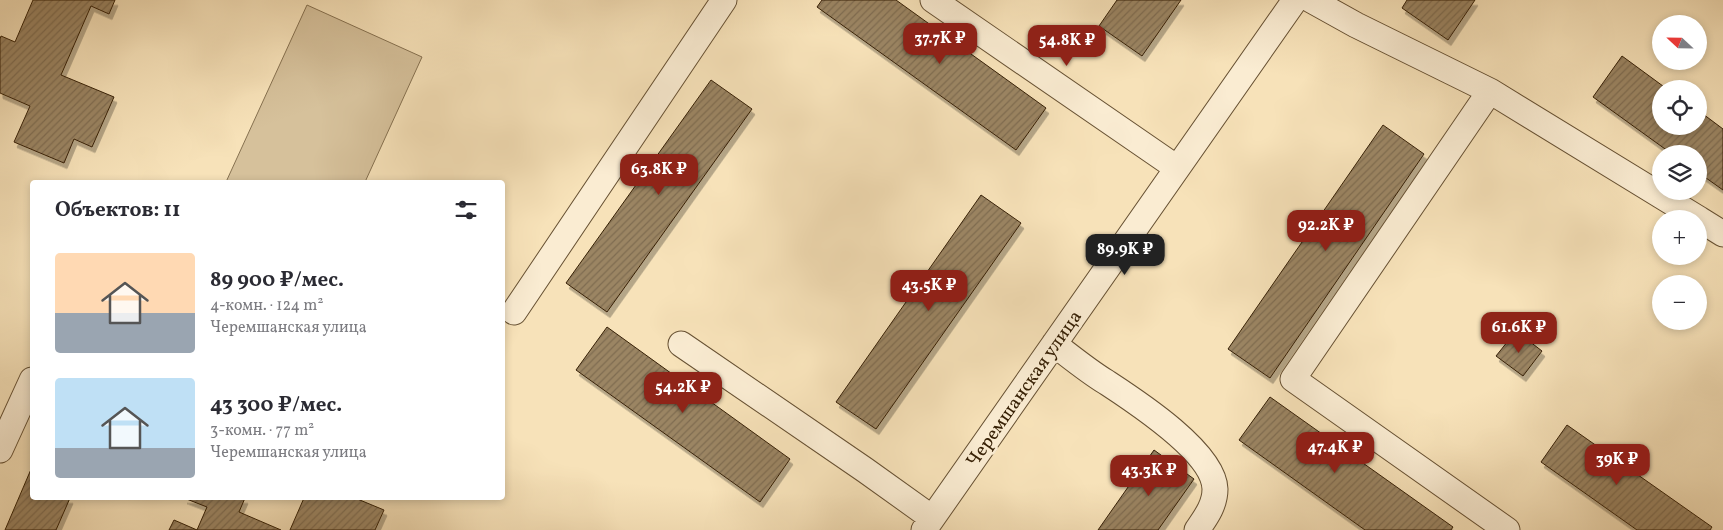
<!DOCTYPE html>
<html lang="ru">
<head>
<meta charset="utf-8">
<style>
	:root { --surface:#fff; --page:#f2f2f3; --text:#2b2b33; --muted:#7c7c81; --accent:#8f2418 }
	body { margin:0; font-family:Vollkorn,serif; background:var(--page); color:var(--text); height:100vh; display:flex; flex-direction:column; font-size:19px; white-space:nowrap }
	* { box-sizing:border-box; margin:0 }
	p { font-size:16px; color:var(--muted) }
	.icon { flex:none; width:28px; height:28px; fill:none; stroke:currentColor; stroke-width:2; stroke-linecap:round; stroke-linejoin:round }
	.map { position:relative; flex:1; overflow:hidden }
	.panel { position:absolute; left:30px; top:180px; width:475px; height:320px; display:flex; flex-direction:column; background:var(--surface); border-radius:5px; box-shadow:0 2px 8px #0003 }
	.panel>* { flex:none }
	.needle { width:32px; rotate:292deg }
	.controls { position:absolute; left:1652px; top:15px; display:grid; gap:10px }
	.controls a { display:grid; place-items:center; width:55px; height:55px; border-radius:50%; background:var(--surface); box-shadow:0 2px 8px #0003; font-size:25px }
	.price { position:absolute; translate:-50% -42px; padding:0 11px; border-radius:10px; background:var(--accent); color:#fff; font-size:16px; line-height:32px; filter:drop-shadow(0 1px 2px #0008) }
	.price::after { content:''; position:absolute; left:50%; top:30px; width:15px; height:11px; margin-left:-8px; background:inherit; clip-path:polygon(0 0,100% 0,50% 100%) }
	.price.active { background:#222; color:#fff }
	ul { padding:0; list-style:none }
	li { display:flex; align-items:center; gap:15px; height:125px; padding:0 25px }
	li span { display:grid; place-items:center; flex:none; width:140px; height:100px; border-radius:5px; color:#555 }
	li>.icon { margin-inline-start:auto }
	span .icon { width:60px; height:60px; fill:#fffc; stroke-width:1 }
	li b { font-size:21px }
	h2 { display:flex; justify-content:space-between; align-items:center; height:60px; padding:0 25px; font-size:21px }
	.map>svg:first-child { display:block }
	.grass { fill:#d6c19b; stroke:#867150 }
	.building { fill:url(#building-hatch); stroke:#372106; filter:url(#shadow) }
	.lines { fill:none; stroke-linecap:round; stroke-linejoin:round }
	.minor-casing { stroke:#675133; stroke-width:27 }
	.minor { stroke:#faecd2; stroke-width:25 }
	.labels { text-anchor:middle; stroke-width:5; stroke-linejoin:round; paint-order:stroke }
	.street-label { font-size:19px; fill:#372106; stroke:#faecd2 }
</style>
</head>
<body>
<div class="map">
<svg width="1723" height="530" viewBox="0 0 1723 530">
	<defs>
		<pattern id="building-hatch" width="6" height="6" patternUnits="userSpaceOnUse" patternTransform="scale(1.25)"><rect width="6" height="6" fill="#9b8563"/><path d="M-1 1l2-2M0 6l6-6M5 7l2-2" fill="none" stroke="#7f6c50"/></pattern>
		<filter id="shadow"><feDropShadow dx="3" dy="5.5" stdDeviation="0" flood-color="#0004"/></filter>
	</defs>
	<rect width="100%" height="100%" fill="#f7e2b9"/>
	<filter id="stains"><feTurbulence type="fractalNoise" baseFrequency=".004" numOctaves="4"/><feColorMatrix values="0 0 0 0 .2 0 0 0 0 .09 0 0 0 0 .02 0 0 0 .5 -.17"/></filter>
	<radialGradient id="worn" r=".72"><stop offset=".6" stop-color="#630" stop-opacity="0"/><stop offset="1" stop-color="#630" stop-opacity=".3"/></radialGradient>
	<!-- grass -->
	<path class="grass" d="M307 5 422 57 365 182H226Z"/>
	<!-- building -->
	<path class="building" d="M33 0H115L109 14 91 6 61 75 114 97 92 147 74 139 64 163 14 142 30 106 0 93V39L1 36 15 42Z
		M822 0H896L1046 108 1016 150 817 7Z
		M1117 0H1181L1142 56 1099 26Z
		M1407 0H1475L1448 40 1402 8Z
		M1622 56 1667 89H1661V126H1699V111L1723 129V190L1699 173V154H1672L1593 97Z
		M711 80 752 109 607 312 566 283Z
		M1383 125 1424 154 1270 378 1228 349Z
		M981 195 1021 223 876 429 836 402Z
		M607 327 790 459 760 502 576 370Z
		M1516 331 1542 351 1523 376 1496 356Z
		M1270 397 1453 527 1451 530H1365L1239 440Z
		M1567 425 1712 527 1710 530H1637L1541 462Z
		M1154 450 1194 479 1158 530H1098Z
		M32 467V498H70L56 530H5Z
		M184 498H245L239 512 281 530H197L207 507Z
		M304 498H355L384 510 375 530H290Z
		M174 520 197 530H169Z"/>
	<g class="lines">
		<!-- minor casing -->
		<g class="minor-casing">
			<path id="minor" d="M933 0 1177 168
				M1311 0 1356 25 1490 91 1293 379 1507 530
				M1490 91 1699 219
				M1699 219 1723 234
				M514 312 724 0
				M681 344 865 470 932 518
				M1054 344C1071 357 1088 371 1106 382 1135 401 1214 452 1215 489 1215 505 1206 517 1197 530
				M0 450 32 380
				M924 530 1295 0"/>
		</g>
		<!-- minor -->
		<use href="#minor" class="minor"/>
	</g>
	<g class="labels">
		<!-- street labels -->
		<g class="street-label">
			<text transform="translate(1023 388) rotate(-55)" y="7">Черемшанская улица</text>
		</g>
	</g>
	<rect width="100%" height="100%" filter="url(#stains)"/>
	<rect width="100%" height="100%" fill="url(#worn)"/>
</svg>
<div class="controls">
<a><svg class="needle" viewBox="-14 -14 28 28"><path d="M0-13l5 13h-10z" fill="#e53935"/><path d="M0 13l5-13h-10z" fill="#7c7c81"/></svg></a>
<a><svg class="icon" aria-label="locate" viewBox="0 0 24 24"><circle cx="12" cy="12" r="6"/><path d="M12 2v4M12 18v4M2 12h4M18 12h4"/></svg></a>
<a><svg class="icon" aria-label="layers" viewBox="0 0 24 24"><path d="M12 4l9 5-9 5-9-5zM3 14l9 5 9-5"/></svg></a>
<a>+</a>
<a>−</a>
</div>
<b class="price" style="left:940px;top:65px">37.7K ₽</b>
<b class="price" style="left:1067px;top:67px">54.8K ₽</b>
<b class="price" style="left:659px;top:196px">63.8K ₽</b>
<b class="price" style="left:1326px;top:252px">92.2K ₽</b>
<b class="price active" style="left:1125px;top:276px">89.9K ₽</b>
<b class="price" style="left:929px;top:312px">43.5K ₽</b>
<b class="price" style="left:1519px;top:354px">61.6K ₽</b>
<b class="price" style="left:683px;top:414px">54.2K ₽</b>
<b class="price" style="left:1335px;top:474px">47.4K ₽</b>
<b class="price" style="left:1617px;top:486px">39K ₽</b>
<b class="price" style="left:1149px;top:497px">43.3K ₽</b>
<section class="panel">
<h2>Объектов: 11<svg class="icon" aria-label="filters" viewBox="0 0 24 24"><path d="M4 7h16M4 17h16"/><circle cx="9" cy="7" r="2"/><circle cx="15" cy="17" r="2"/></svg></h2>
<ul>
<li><span style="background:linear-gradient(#ffd9b3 60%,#9aa5b1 0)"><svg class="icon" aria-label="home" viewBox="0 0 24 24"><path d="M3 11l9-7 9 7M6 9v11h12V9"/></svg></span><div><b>89 900 ₽/мес.</b><p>4-комн. · 124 m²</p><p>Черемшанская улица</p></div></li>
<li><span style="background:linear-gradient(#bfe0f5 70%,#9aa5b1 0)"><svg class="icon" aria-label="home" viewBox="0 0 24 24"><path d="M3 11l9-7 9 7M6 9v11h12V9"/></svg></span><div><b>43 300 ₽/мес.</b><p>3-комн. · 77 m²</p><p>Черемшанская улица</p></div></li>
</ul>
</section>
</div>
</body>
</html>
